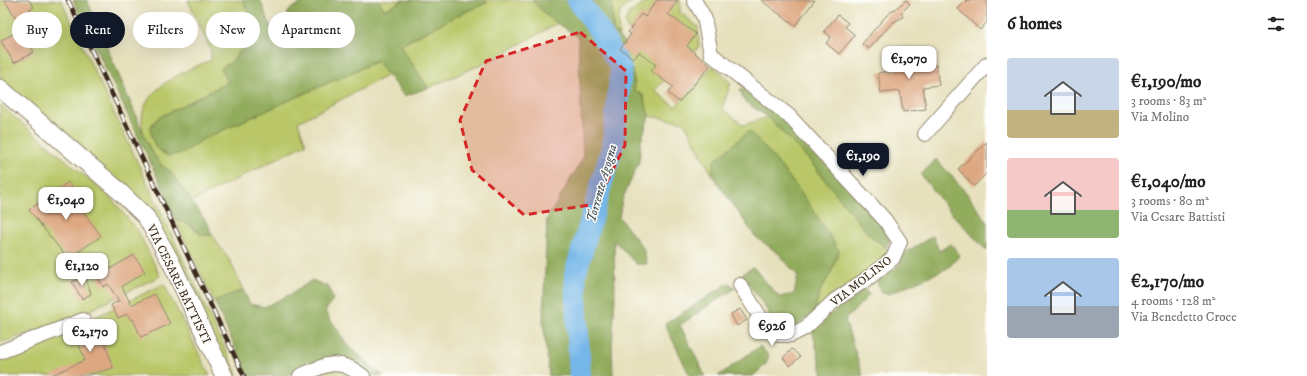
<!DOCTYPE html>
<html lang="en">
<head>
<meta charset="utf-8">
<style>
	:root { --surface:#fff; --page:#f6f6f6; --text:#222; --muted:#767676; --accent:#111827 }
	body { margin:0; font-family:"IM FELL DW Pica",serif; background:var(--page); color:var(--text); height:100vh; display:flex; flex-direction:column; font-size:15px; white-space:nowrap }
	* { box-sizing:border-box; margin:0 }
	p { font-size:13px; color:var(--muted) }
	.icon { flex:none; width:22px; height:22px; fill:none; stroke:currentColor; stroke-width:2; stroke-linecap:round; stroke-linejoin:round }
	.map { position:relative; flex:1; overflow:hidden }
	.details { display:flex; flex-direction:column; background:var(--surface); width:320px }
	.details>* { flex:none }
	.top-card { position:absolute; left:12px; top:12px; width:380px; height:36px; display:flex; gap:8px }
	.price { position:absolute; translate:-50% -34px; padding:0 9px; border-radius:8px; background:#fff; color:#222; font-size:13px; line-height:26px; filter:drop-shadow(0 1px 2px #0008) }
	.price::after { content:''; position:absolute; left:50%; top:24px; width:12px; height:9px; margin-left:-6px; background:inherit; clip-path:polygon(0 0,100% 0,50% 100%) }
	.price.active { background:var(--accent); color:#fff }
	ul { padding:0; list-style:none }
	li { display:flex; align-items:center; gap:12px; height:100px; padding:0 20px }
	li span { display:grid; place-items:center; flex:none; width:112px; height:80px; border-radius:4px; color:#555 }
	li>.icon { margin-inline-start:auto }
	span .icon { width:48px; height:48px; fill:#fffc; stroke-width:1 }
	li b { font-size:17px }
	h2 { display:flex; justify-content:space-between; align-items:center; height:48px; padding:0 20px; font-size:17px }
	.tag { padding:0 14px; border-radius:18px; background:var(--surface); box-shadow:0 4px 16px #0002; font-size:14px; line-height:36px }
	.tag.active { background:var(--accent); color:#fff }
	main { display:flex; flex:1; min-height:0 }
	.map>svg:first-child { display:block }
	.green { fill:#b9c769; stroke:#7a7844 }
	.forest { fill:#92ac5d; stroke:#666b3e }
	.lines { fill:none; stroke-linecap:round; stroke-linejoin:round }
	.river { stroke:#74b7e9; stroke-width:22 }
	.building { fill:#dda781 }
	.minor-casing { stroke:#90856d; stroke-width:16 }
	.tertiary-casing { stroke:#90856d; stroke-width:19 }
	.minor { stroke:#fff; stroke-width:14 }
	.tertiary { stroke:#fff; stroke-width:17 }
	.rail-casing { stroke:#3b2a1e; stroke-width:4.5 }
	.rail { stroke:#fdfcf7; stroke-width:3; stroke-dasharray:9; stroke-linecap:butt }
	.marked { fill:#d62828; fill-opacity:0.2; stroke:#d62828; stroke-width:3; stroke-dasharray:8 5; stroke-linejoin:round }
	.labels { text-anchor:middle; stroke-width:3; stroke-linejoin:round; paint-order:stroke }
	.street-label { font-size:12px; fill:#3b2a1e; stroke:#fdfcf7 }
	.water-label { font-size:13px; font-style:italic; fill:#4f5b65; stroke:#fdfcf7 }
</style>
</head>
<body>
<main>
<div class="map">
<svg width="987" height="376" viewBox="0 0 987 376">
	<rect width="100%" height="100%" fill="#fdfcf7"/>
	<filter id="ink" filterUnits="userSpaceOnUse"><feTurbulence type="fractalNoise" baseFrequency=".025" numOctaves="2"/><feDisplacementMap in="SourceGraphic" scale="8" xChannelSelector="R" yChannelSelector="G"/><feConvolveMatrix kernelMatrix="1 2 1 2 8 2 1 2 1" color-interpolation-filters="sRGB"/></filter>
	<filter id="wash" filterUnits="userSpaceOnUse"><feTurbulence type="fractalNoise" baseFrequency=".012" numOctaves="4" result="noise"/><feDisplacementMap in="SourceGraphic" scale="16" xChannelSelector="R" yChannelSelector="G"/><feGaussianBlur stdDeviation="0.9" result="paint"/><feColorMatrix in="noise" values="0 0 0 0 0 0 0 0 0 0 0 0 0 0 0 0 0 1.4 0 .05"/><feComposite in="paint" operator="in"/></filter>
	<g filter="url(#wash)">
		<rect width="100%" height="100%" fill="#e6e0bc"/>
		<!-- green -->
		<path class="green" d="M0 0H61L238 376H230L176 258 0 82Z
			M188 0H243L258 37 238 53 232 62 222 68 228 82 158 118 152 124 183 153 203 139 377 61 388 75 298 122 306 144 191 202C184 192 178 181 170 172 168 169 165 169 162 167 158 163 153 155 150 149 122 98 172 76 211 60V51Z
			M378 0H404L384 10Z
			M485 0H532L558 23 495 58 428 88 400 45C429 31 456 14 486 3Z
			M612 0H636C616 9 618 18 619 36L613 30Z
			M650 0H680V12L698 27 699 47 655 90 675 107 713 66 731 83 722 108 743 125 768 117 810 161 869 235 886 247 888 252 881 261 814 313 820 291 831 273 714 161 712 175 684 122 649 116 643 95 635 91 634 79 620 51 631 34 625 24 628 14Z
			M0 105 110 197 138 231 160 276 74 318 0 343Z
			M174 218 189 224 201 235H212L230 261 243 290 214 301Z
			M164 284 210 376H0V356L45 341Z
			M336 366 355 376H309Z"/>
		<!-- forest -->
		<path class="forest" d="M73 0H87L150 149 163 167 169 170 208 224 212 235H201L189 224 174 218 165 193Z
			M243 0H260L273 32 284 28 289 10 307 0H378L385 10 404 0H485L487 3C456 14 429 31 400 45L428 88 404 96 377 61 203 139 183 153 167 156 155 147 150 129 158 118 228 82 221 68 232 62 238 53 258 37Z
			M532 0H576L596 28 620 69 611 145 574 276 578 376H549L543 320 547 219 583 158 578 37 547 16Z
			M581 0H612L613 30 624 43 620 51 632 69 635 91 643 95 649 116 641 141 639 162 622 200 619 217 643 248 647 264H636L614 240 615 298 612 347 613 376H587L582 326V274L602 203 621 146 626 87 624 68 600 26Z
			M740 89 750 90 795 128 876 219 890 240 886 247 869 235 810 161 768 117 744 101Z
			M749 131C785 167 812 207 839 251L831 273 820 291 814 313 800 323 789 327 773 322C766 307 757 294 746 282L738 284 735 279 753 267 779 297 794 294 798 276 779 254 755 236 712 175 714 161Z
			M936 159 965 191 987 222V251L953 215 921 175Z
			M933 236 939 251 951 244 960 255 948 268 888 294 881 293 877 281 900 264 904 254 911 249Z
			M312 280 329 287 333 299 325 312 348 345 383 376H369L313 363 286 376H248L214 301 243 290 250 304 264 307 293 293Z
			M729 283 735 288 680 325 705 376H690L665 324Z
			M864 288 869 295 845 320 863 376H823L812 329Z
			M760 346 769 356 766 364 753 376H718Z"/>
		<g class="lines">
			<!-- river -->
			<path class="river" d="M578 0 597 27 621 68 613 144 575 275 580 376"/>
		</g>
		<g id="blocks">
			<!-- building -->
			<path class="building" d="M4 0H29L34 7 17 19Z
				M657 0H678L668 14 696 34 687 46 710 66 679 102 668 93 673 87 651 71 656 65 639 52 634 59 620 49 631 34 628 32 641 14 645 17Z
				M761 0H815L795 26Z
				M906 0 910 4 901 13 903 17 892 23 869 49 862 44 886 16Z
				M967 0H987V22L980 30 958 9Z
				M838 15 848 23 845 27 855 35 839 54 826 43 831 37 824 31Z
				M21 29 34 52 14 63 1 41Z
				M914 47 917 68 936 65 939 85 923 87 926 109 903 112 900 91 881 93 878 73 897 70 894 51Z
				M987 142V173L974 186 958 169Z
				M68 182 85 204 80 207 101 236 68 259 29 210Z
				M134 255 145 272 122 286 131 305 155 294 170 324 141 337 133 319 131 320 127 314 118 318 111 305 119 301 108 284 103 287 94 269 104 263 108 270Z
				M85 275 91 294 82 299 72 282Z
				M740 309 747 320 737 326 731 314Z
				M98 320 113 368 85 376H50L85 360 74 332Z
				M792 349 800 357 790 366 783 358Z"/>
		</g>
	</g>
	<g filter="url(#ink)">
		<use href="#blocks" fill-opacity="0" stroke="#90856d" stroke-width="1"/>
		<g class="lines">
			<!-- minor casing -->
			<g class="minor-casing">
				<path id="minor" d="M694 0 704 17 711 54 789 116 885 220 900 242 893 258 871 276 834 301 805 328 791 335H778L764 323 740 285
					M925 134 987 64
					M0 352 83 320
					M300 376C326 364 338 357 363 376"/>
			</g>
			<!-- tertiary casing -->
			<g class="tertiary-casing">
				<path id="tertiary" d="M0 88 117 189 146 217 171 262 224 376"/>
			</g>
			<!-- minor -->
			<use href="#minor" class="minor"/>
			<!-- tertiary -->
			<use href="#tertiary" class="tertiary"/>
			<!-- rail casing -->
			<g class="rail-casing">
				<path id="rail" d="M68 0 244 376"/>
			</g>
			<!-- rail -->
			<use href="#rail" class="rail"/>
		</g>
	</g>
	<!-- marked area -->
	<path class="marked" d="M580 32 626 71 625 145 596 204 524 215 472 170 460 120 486 61Z"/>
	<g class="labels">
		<!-- street labels -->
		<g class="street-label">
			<text transform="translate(861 281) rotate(-38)" y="4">VIA MOLINO</text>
			<text transform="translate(179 284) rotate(64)" y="4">VIA CESARE BATTISTI</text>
		</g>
		<!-- water labels -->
		<g class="water-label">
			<text transform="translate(601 183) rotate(-74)" y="5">Torrente Agogna</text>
		</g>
	</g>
</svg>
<b class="price" style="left:909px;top:80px">€1,070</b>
<b class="price active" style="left:863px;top:177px">€1,190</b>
<b class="price" style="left:66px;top:221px">€1,040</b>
<b class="price" style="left:82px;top:287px">€1,120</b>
<b class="price" style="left:772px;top:347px">€926</b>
<b class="price" style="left:90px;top:353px">€2,170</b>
<div class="top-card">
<a class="tag">Buy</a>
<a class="tag active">Rent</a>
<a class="tag">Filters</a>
<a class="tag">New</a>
<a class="tag">Apartment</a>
</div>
</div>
<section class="details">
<h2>6 homes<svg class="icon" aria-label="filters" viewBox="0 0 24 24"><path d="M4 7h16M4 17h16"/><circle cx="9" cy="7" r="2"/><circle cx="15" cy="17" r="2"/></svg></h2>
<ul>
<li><span style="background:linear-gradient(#c9d6e8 65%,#c2b280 0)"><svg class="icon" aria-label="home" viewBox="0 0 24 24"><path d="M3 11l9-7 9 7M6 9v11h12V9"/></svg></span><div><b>€1,190/mo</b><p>3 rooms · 83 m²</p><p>Via Molino</p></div></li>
<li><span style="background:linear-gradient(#f6c9c9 65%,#8fb573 0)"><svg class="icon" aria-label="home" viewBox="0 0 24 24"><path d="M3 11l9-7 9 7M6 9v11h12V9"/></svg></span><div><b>€1,040/mo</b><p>3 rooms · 80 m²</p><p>Via Cesare Battisti</p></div></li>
<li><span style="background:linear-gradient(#a9c7e8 60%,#9aa5b1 0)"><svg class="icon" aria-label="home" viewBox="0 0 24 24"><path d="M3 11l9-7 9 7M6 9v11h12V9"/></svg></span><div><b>€2,170/mo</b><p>4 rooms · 128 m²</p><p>Via Benedetto Croce</p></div></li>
</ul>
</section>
</main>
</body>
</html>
